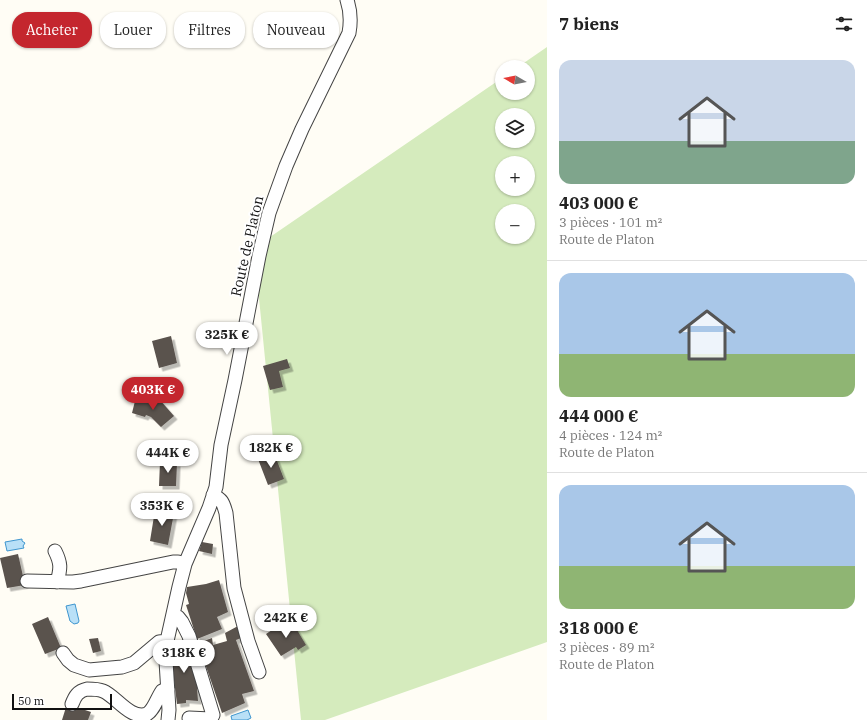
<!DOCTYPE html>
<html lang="fr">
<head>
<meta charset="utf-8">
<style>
	:root { --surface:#fff; --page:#f2f2f2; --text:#222; --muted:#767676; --line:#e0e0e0; --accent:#c4262e }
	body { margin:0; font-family:"IBM Plex Serif",serif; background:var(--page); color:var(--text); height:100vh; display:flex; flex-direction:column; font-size:15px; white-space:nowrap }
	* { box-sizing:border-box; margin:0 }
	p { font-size:13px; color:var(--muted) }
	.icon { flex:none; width:22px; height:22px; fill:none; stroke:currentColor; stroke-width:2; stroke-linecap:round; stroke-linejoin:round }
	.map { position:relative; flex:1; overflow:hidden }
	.side { display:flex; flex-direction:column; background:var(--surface); width:320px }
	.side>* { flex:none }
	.banner { position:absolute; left:12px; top:12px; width:380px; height:36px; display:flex; gap:8px }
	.needle { width:26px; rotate:279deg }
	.fabs { position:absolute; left:495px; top:60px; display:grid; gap:8px }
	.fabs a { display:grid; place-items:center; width:40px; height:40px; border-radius:50%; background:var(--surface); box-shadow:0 1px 3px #0004; font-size:20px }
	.scale { position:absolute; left:12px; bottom:10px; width:100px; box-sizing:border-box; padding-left:4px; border:2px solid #111; border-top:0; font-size:11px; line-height:14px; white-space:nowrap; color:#111; -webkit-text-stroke:3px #fff; paint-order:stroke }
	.price { position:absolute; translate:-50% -34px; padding:0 9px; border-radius:14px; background:#fff; color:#222; font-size:13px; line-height:26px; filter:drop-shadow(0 1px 2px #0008) }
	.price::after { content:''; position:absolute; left:50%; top:24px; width:12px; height:9px; margin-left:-6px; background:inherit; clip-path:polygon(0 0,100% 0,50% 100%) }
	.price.current { background:var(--accent); color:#fff }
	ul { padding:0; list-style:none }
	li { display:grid; align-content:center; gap:8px; height:212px; padding:0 12px }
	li+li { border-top:1px solid var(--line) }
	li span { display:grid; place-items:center; height:124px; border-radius:12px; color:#555 }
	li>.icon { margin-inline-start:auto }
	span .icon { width:72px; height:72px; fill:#fffc; stroke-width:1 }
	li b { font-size:17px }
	h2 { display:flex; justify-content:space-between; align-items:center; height:48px; padding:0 12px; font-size:17px }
	.pill { padding:0 14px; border-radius:16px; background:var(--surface); box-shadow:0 1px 3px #0004; font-size:14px; line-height:36px }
	.pill.current { background:var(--accent); color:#fff }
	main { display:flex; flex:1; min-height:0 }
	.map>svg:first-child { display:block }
	.green { fill:#d5ebbd; fill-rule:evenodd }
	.water { fill:#b9e0f7; stroke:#3f96cf }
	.building { fill:#5a524d; filter:url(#shadow) }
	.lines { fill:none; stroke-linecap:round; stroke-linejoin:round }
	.minor-casing { stroke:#444; stroke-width:15 }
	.minor { stroke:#fff; stroke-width:13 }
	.labels { text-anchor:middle; stroke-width:4; stroke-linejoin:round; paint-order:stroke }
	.street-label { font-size:14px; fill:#111; stroke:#fff }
</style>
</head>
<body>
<main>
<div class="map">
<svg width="547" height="720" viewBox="0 0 547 720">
	<defs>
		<filter id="shadow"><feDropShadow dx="3.5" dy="3.5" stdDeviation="0" flood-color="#0004"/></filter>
	</defs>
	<rect width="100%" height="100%" fill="#fffdf5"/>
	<!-- green -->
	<path class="green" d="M547 47V642L325 720H301L254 248 502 78V93H528V67H518ZM502 115H528V141H502ZM502 163H528V189H502ZM502 211H528V237H502Z"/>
	<!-- water -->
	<path class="water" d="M22 539V541L25 543 23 546 24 548 7 551 5 542Z
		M75 604 79 621 78 623 74 624 70 621 66 606Z
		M248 710 251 718 247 720H232L231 716Z"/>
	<!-- building -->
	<path class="building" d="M171 336 177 363 159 368 152 341Z
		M287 359 290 368 279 371 283 387 270 390 263 366Z
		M136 397 155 402 159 399 174 416 161 427 151 417 146 415 145 417 132 413Z
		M274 453 284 479 268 485 258 459Z
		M160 462 177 463 176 486H159Z
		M155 510 174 513 168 545 150 541Z
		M202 542 213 544 212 554 199 551Z
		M18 554 25 585 7 588 0 558Z
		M219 580 228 612 217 617 222 629 197 639 186 605 189 604 186 593 187 587 206 584Z
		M48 617 61 648 45 654 32 624Z
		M281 624 285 630 294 625 306 645 298 650 296 647 281 656 266 634Z
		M238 626 241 638 236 640 254 691 242 694 245 703 222 713 198 643 212 638 213 645 227 641 225 633Z
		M98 638 101 651 93 653 89 639Z
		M184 639 199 687 197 688 198 701 186 700V703L177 704 171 656 173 644Z
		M67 704 91 712 88 720H62Z"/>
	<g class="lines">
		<!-- minor casing -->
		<g class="minor-casing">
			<path id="minor" d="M213 495C223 500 223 503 226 513L234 588 248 641 259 672
				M55 551C61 563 61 568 57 582
				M27 581 73 582 81 581 173 562H178L185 564
				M173 615 178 617 182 622 189 636 213 715 211 719 189 718
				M63 653 68 660 74 665 89 670 122 667 134 663 159 642 167 641
				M72 704C75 696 78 691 87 689 92 689 98 689 103 691 116 696 130 720 147 714 154 710 157 698 162 691L164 690H168
				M168 720 169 710 166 661 167 641 179 587 185 564 209 508 216 487 221 445 235 380 259 256 269 213 286 166 302 129 349 33C351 22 351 12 347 0"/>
		</g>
		<!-- minor -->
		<use href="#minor" class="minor"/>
	</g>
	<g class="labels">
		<!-- street labels -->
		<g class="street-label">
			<text transform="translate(247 246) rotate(-77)" y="5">Route de Platon</text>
		</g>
	</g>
</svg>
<div class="fabs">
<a><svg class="needle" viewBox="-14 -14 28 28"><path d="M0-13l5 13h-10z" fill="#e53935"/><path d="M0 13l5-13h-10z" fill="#767676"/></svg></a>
<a><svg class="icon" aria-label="layers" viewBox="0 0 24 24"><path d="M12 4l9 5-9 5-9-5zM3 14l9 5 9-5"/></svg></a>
<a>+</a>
<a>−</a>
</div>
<div class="scale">50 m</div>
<b class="price" style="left:227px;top:356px">325K €</b>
<b class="price current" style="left:153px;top:411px">403K €</b>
<b class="price" style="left:271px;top:469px">182K €</b>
<b class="price" style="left:168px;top:474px">444K €</b>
<b class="price" style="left:162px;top:527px">353K €</b>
<b class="price" style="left:286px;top:639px">242K €</b>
<b class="price" style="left:184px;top:674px">318K €</b>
<div class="banner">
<a class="pill current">Acheter</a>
<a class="pill">Louer</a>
<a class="pill">Filtres</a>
<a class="pill">Nouveau</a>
</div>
</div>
<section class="side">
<h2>7 biens<svg class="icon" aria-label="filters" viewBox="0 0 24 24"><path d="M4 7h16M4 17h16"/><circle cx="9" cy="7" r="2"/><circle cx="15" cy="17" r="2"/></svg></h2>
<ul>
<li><span style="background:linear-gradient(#c9d6e8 65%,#7fa58c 0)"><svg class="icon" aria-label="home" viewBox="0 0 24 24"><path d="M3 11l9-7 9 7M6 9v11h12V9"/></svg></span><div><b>403 000 €</b><p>3 pièces · 101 m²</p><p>Route de Platon</p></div></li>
<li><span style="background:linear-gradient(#a9c7e8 65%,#8fb573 0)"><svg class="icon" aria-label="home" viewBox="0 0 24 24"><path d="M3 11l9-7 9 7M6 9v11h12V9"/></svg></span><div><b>444 000 €</b><p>4 pièces · 124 m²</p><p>Route de Platon</p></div></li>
<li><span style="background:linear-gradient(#a9c7e8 65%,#8fb573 0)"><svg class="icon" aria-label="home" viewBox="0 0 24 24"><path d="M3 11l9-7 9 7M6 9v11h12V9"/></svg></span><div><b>318 000 €</b><p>3 pièces · 89 m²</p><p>Route de Platon</p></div></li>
</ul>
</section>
</main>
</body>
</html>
